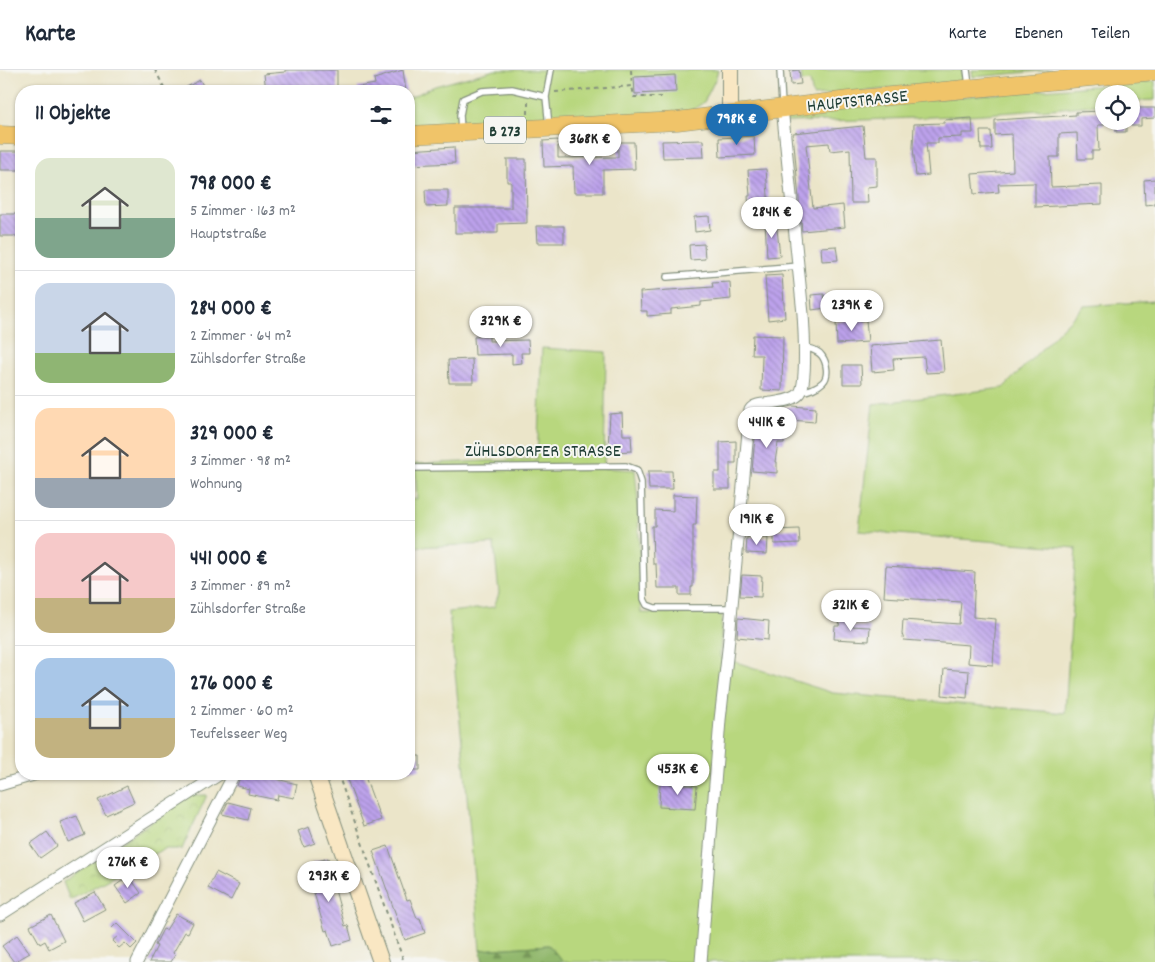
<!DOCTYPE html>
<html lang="de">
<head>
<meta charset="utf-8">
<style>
	:root { --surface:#fff; --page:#f6f6f7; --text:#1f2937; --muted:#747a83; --line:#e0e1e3; --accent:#1f6fb2 }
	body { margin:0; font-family:Dekko,sans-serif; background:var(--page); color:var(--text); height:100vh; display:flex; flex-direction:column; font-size:19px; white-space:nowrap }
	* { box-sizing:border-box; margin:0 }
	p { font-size:16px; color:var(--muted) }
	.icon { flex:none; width:28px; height:28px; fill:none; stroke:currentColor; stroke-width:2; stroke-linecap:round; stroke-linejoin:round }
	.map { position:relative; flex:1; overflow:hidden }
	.details { position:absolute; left:15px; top:15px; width:400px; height:695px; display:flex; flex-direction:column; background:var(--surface); border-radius:20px; box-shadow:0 1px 4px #0004 }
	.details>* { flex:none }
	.controls { position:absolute; left:1095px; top:15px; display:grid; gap:10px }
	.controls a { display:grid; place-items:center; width:45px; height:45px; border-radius:50%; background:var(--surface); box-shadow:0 1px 4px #0004; font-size:25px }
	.price { position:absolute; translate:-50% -42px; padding:0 11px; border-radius:18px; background:#fff; color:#222; font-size:16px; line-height:32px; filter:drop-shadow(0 1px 2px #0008) }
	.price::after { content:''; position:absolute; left:50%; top:30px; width:15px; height:11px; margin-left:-8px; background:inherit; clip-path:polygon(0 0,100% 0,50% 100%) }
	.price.selected { background:var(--accent); color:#fff }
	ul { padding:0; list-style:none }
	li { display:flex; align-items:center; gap:15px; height:125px; padding:0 20px }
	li+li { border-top:1px solid var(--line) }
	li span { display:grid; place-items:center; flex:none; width:140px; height:100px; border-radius:15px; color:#555 }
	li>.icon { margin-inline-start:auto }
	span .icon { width:60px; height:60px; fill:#fffc; stroke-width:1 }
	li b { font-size:21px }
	h2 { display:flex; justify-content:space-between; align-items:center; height:60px; padding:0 20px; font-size:21px }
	header { display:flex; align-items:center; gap:30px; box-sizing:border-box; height:70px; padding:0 25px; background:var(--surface); border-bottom:1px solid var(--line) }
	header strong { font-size:24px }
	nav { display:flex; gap:28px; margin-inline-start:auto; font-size:18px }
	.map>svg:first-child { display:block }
	.green { fill:#b8d77e; stroke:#6c8a59 }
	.forest { fill:url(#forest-firs); stroke:#587a50 }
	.park { fill:url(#park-crowns); stroke:#6c8a59 }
	.building { fill:url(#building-back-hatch) }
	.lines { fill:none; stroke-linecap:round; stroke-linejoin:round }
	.lane-casing { stroke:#85917e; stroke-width:8 }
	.street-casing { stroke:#85917e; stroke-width:13 }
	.secondary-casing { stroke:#85917e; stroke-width:18 }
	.primary-casing { stroke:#85917e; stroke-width:19 }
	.path { stroke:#85917e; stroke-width:2; stroke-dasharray:4 4; stroke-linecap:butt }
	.lane { stroke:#fff; stroke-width:5.5 }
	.street { stroke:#fff; stroke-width:11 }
	.secondary { stroke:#f9e7c3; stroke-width:16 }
	.primary { stroke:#f0c469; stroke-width:18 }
	.labels { text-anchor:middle; stroke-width:4; stroke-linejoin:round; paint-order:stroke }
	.shield { fill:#f6f6f2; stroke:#60746d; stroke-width:1 }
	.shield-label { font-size:16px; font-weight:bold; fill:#1f3d34 }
	.street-label { font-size:18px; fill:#1f3d34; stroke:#f6f6f2 }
</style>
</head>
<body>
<header>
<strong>Karte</strong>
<nav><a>Karte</a><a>Ebenen</a><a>Teilen</a></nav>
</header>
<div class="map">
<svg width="1155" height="892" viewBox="0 0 1155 892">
	<defs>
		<pattern id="forest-firs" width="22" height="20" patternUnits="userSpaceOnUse" patternTransform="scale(1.25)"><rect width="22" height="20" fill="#92b86d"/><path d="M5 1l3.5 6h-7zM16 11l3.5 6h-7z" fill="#77975a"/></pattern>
		<pattern id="park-crowns" width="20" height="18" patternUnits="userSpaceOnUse" patternTransform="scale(1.25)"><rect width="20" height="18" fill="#b8d77e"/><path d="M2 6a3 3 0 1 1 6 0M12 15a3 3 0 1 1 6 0" fill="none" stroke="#9eb96e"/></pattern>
		<pattern id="building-back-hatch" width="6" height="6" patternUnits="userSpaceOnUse" patternTransform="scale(1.25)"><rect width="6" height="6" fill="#bda2ec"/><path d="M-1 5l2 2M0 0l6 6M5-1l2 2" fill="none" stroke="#9985c0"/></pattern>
	</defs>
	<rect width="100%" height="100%" fill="#f6f6f2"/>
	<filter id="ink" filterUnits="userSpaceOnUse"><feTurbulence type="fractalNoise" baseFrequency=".02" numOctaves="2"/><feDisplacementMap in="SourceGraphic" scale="10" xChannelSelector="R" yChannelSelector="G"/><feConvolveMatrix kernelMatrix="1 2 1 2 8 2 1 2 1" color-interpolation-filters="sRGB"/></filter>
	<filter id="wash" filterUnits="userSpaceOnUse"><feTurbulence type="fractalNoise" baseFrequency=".0096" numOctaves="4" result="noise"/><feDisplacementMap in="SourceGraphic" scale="20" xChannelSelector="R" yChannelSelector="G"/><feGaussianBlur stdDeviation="1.12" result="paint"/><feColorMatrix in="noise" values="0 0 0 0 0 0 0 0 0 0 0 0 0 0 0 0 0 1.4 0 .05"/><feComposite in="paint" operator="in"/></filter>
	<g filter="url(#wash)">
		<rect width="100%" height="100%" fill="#ebe5c9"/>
		<!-- green -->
		<path class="green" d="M718 0 715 10 704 32 690 42 409 58V28L435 16 495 0Z
			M801 0H962L963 12 813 26 810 11 802 12Z
			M972 0H1052L973 7Z
			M1155 11V30L1131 31V24H1104V34C998 45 891 50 785 52L787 46 807 39Z
			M1155 231V892H563L548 875 480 880 465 702 449 542 494 537 499 523 494 474 409 477V430L417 429 415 394 537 389 542 278 606 282 604 398 635 400 638 432 641 543H722L720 587 833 623 1065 643 1076 478 859 461 873 334 1003 318 1084 236Z"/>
		<!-- forest -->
		<path class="forest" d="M549 875 563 892H483L480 880Z"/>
		<!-- park -->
		<path class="park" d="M191 725H207L182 779H164L70 830 63 812Z"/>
		<g id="blocks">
			<!-- building -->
			<path class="building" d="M285 0H337V21H266L264 4 285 2Z
				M403 0 406 21H358V17L375 14 374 9Z
				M799 0 801 14 791 15 790 1Z
				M675 5 676 22 635 24 634 7Z
				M200 10 206 21H179Z
				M1131 38H1155V48L1141 49V56H1131Z
				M1104 41V55H1098L1099 81H1092V89H1078L1077 63 1059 64V87H1050L1051 117 1102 115V134L1035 137V113L998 114 999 122 974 124 972 104 1013 101 1012 64 995 65V50L1076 45V42Z
				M972 48 973 63H962V67L938 68V73H926L929 105 916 106 913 77 914 54 944 53V50Z
				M1116 51H1126V62H1116Z
				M863 56 866 87H877V116L867 117 868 133H851L850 79 830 81 829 73 806 75 813 138 843 135 845 157 802 161 793 63Z
				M980 61H991L992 79H981Z
				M754 66 755 85 720 87 719 68Z
				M558 70V88L618 87V72H634L635 99 603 100V123H574L573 96 544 97 543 71Z
				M703 70 704 87 663 88 662 71Z
				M454 77 455 93 409 95V80Z
				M0 81H21V100H0Z
				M507 89H526L527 153 498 154V163H455V138H511V112H507Z
				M766 99 769 139 749 140 748 126H750L748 100Z
				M1155 109V134L1145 135 1144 110Z
				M425 120H448V136L426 137Z
				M0 144H21V166H0Z
				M709 146 710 160 695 162 694 147Z
				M776 150 780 186 767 187 765 151Z
				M536 156H564V173H537Z
				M704 174 705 189 690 190 689 175Z
				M836 176 838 190 822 191 821 177Z
				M782 205 785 248 768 250 765 206Z
				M730 212 731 229 701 232V236L671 239V244L647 246V241H641L640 222 713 217 712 213Z
				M824 224 826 238 812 240 811 225Z
				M866 250 868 272 837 274 836 252Z
				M753 265 783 266 782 321 761 320 762 285H752Z
				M489 266V271L528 270 529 283H521L522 293 512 294V284L475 285 474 267Z
				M941 270 944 302 926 303 924 287 893 289 894 300 872 302 870 276Z
				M472 289 473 313H449L448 290Z
				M843 295H861L862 314H843Z
				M793 336 816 338 815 352 779 349V339Z
				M622 343 623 365H631L632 381 614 382V379H608L610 344Z
				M756 357 785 359 784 373H778L775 392H777V403L752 401Z
				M736 371V393H730V419H714V402H720V372Z
				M648 401H672L673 419H649Z
				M673 425 697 426 696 455H693V517H691V525H679V518H657L656 494H653L652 456H655V440L673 441Z
				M799 459 800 473 774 474V460Z
				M747 467 768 468 767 484 746 483Z
				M886 496 975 502 973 547 996 549 993 595 968 593 969 575 904 570 902 564 903 550 959 554 961 532 884 527Z
				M742 505 762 506 761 527 740 526Z
				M738 548 769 551 768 570 737 567Z
				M840 549H849V556L870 557 869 571 834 569 835 556H839Z
				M944 599 969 601 967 628 942 625Z
				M409 686H420V700H409Z
				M241 704H256L297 714 294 728 278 725 277 730 248 724 249 719 237 716Z
				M345 704H364L381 750 364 756Z
				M660 713 697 716 695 739 659 737Z
				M127 716 134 732 106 745 98 730Z
				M228 732 251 738 248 750 222 744Z
				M77 746 85 765 68 772 60 752Z
				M309 757 315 773 304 777 298 761Z
				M47 762 57 776 40 788 30 774Z
				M388 776 407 830 410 829 417 848H420L425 863 405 870 373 781Z
				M328 788 335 809H332L345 856 348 855 352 870 333 876 328 860 325 861 312 816 314 801 312 793Z
				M216 802 239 814 231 830 208 818Z
				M129 806 141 823 127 833 115 816Z
				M95 822 105 839 83 851 74 833Z
				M176 844 193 853 188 863 185 862 173 883 175 885 171 892H149L157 876 155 875 163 859 166 860Z
				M51 845 64 871 49 879 45 871 40 874 30 856Z
				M117 853 137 873 131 879 125 873 119 878 112 871 118 866 111 859Z
				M17 865 30 883 14 892 2 876Z"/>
		</g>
	</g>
	<g filter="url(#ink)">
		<use href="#blocks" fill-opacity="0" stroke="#85917e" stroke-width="1"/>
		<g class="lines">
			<!-- lane casing -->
			<g class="lane-casing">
				<path id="lane" d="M780 0 782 35
					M967 0 969 15
					M546 27 551 0
					M461 61 460 45 463 29 482 21 512 19 546 27 549 56
					M667 207 799 196
					M801 322C809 320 817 318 823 312 829 306 827 293 822 286 818 280 811 279 804 277
					M409 398 626 396 637 400 641 412 644 529 647 535 655 538H731"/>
			</g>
			<!-- street casing -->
			<g class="street-casing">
				<path id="street" d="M0 715 37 704
					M0 845 220 704
					M137 892 234 704
					M701 892 720 650 728 579 750 340C754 334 763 334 771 333 780 331 794 331 800 323 807 312 804 259 803 244L782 37"/>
			</g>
			<!-- secondary casing -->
			<g class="secondary-casing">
				<path id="secondary" d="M730 0V44
					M316 704 381 892"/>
			</g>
			<!-- primary casing -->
			<g class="primary-casing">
				<path id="primary" d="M0 65 21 66
					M409 65 677 51 849 30 1155 1"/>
			</g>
			<!-- path -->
			<path class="path" d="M155 0 166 21
				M631 0 632 16
				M555 22 632 16 634 27H661
				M528 32V44
				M338 704 404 892"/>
			<!-- lane -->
			<use href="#lane" class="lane"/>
			<!-- street -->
			<use href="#street" class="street"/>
			<!-- secondary -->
			<use href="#secondary" class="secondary"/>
			<!-- primary -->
			<use href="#primary" class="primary"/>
		</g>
	</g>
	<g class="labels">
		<!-- shield labels -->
		<rect class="shield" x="484" y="46.5" width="42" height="27" rx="4"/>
		<g class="shield-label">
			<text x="505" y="66">B 273</text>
		</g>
		<!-- street labels -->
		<g class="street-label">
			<text transform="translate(857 30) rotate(-6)" y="6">HAUPTSTRASSE</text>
			<text x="543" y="386">ZÜHLSDORFER STRASSE</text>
		</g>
	</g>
</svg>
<div class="controls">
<a><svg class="icon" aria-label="locate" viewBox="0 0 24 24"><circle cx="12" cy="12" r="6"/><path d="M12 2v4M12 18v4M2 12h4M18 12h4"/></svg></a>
</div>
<b class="price selected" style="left:737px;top:76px">798K €</b>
<b class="price" style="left:590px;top:96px">368K €</b>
<b class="price" style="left:772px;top:169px">284K €</b>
<b class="price" style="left:852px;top:262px">239K €</b>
<b class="price" style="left:501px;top:278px">329K €</b>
<b class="price" style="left:767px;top:379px">441K €</b>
<b class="price" style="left:757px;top:476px">191K €</b>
<b class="price" style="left:851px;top:562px">321K €</b>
<b class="price" style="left:678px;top:726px">453K €</b>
<b class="price" style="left:128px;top:819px">276K €</b>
<b class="price" style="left:329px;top:833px">293K €</b>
<section class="details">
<h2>11 Objekte<svg class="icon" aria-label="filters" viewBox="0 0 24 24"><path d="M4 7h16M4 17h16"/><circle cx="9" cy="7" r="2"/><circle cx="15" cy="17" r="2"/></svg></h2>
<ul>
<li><span style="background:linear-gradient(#dfe7d0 60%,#7fa58c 0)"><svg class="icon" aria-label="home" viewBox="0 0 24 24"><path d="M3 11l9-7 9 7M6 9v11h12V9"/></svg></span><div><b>798 000 €</b><p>5 Zimmer · 163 m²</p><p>Hauptstraße</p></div></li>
<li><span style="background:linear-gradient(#c9d6e8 70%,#8fb573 0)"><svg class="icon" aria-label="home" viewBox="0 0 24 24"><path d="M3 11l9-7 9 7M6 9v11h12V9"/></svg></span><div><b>284 000 €</b><p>2 Zimmer · 64 m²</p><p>Zühlsdorfer Straße</p></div></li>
<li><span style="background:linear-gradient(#ffd9b3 70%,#9aa5b1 0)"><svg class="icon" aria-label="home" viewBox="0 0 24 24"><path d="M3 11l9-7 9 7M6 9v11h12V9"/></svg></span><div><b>329 000 €</b><p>3 Zimmer · 98 m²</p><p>Wohnung</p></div></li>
<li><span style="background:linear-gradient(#f6c9c9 65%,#c2b280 0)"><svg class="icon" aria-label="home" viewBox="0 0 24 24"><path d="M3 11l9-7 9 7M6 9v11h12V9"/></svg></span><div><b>441 000 €</b><p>3 Zimmer · 89 m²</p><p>Zühlsdorfer Straße</p></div></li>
<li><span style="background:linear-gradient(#a9c7e8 60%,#c2b280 0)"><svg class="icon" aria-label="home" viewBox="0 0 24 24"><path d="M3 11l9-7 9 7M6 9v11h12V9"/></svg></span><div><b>276 000 €</b><p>2 Zimmer · 60 m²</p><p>Teufelsseer Weg</p></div></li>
</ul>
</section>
</div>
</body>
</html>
